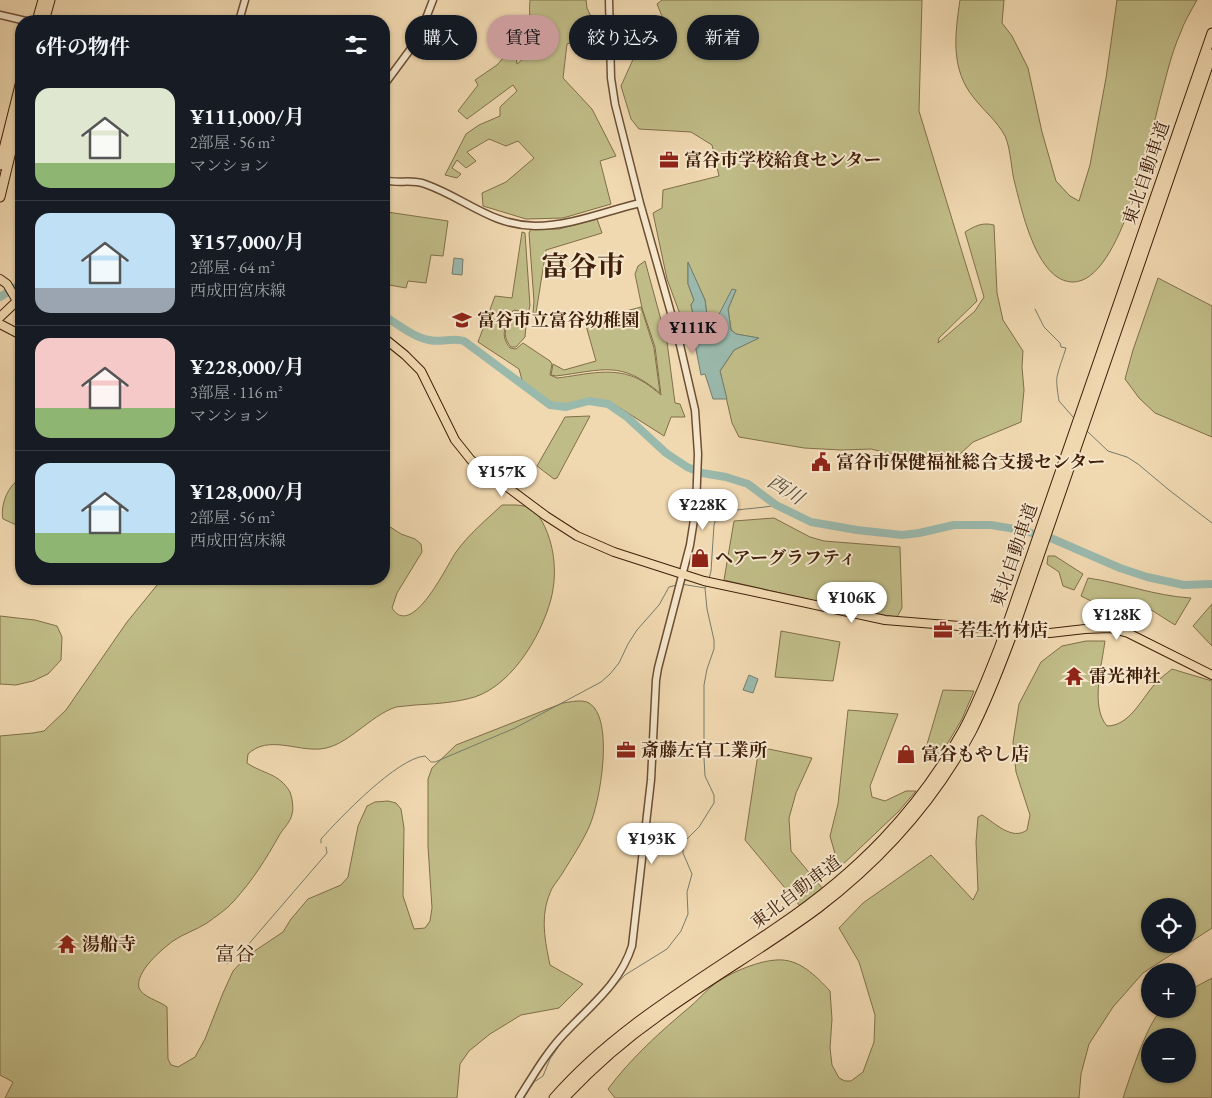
<!DOCTYPE html>
<html lang="ja">
<head>
<meta charset="utf-8">
<style>
	:root { --surface:#171b24; --page:#242831; --text:#f1f3f6; --muted:#9ea1a6; --line:#363941; --accent:#c59692 }
	body { margin:0; font-family:"EB Garamond","Noto Serif JP",serif; background:var(--page); color:var(--text); height:100vh; display:flex; flex-direction:column; font-size:19px; white-space:nowrap }
	* { box-sizing:border-box; margin:0 }
	p { font-size:16px; color:var(--muted) }
	.icon { flex:none; width:28px; height:28px; fill:none; stroke:currentColor; stroke-width:2; stroke-linecap:round; stroke-linejoin:round }
	.map { position:relative; flex:1; overflow:hidden }
	.side { position:absolute; left:15px; top:15px; width:375px; height:570px; display:flex; flex-direction:column; background:var(--surface); border-radius:20px; box-shadow:0 1px 4px #0004 }
	.side>* { flex:none }
	.top-card { position:absolute; left:405px; top:15px; width:475px; height:45px; display:flex; gap:10px }
	.buttons { position:absolute; left:1141px; top:898px; display:grid; gap:10px }
	.buttons a { display:grid; place-items:center; width:55px; height:55px; border-radius:50%; background:var(--surface); box-shadow:0 1px 4px #0004; font-size:25px }
	.price { position:absolute; translate:-50% -42px; padding:0 11px; border-radius:18px; background:#fff; color:#222; font-size:16px; line-height:32px; filter:drop-shadow(0 1px 2px #0008) }
	.price::after { content:''; position:absolute; left:50%; top:30px; width:15px; height:11px; margin-left:-8px; background:inherit; clip-path:polygon(0 0,100% 0,50% 100%) }
	.price.selected { background:var(--accent); color:#111 }
	ul { padding:0; list-style:none }
	li { display:flex; align-items:center; gap:15px; height:125px; padding:0 20px }
	li+li { border-top:1px solid var(--line) }
	li span { display:grid; place-items:center; flex:none; width:140px; height:100px; border-radius:15px; color:#555 }
	li>.icon { margin-inline-start:auto }
	span .icon { width:60px; height:60px; fill:#fffc; stroke-width:1 }
	li b { font-size:21px }
	h2 { display:flex; justify-content:space-between; align-items:center; height:60px; padding:0 20px; font-size:21px }
	.pill { padding:0 18px; border-radius:22px; background:var(--surface); box-shadow:0 1px 4px #0004; font-size:18px; line-height:45px }
	.pill.selected { background:var(--accent); color:#111 }
	.map>svg:first-child { display:block }
	.green { fill:#c0bc87; stroke:#806e49; fill-rule:evenodd }
	.water { fill:#9ab9ad; stroke:#767c6c }
	.lines { fill:none; stroke-linecap:round; stroke-linejoin:round }
	.stream { stroke:#767c6c; stroke-width:1 }
	.river { stroke:#9ab9ad; stroke-width:8 }
	.minor-casing { stroke:#6c4e34; stroke-width:9 }
	.major-casing { stroke:#40200b; stroke-width:10 }
	.highway-casing { stroke:#40200b; stroke-width:11 }
	.minor { stroke:#f5e6cc; stroke-width:6 }
	.major { stroke:#f0d8b0; stroke-width:8 }
	.highway { stroke:#f0d8b0; stroke-width:9 }
	.labels { text-anchor:middle; stroke-width:4; stroke-linejoin:round; paint-order:stroke }
	.poi-label { font-size:18px; font-weight:bold; fill:#40200b; stroke:#f5e6cc; text-anchor:start }
	.street-label { font-size:18px; fill:#40200b; stroke:#f5e6cc }
	.water-label { font-size:19px; font-style:italic; fill:#5b4e3c; stroke:#f5e6cc }
	.quarter-label { font-size:20px; fill:#40200b; stroke:#f5e6cc }
	.town-label { font-size:28px; font-weight:bold; fill:#40200b; stroke:#f5e6cc }
</style>
</head>
<body>
<div class="map">
<svg width="1212" height="1098" viewBox="0 0 1212 1098">
	<rect width="100%" height="100%" fill="#f0d8b0"/>
	<filter id="stains"><feTurbulence type="fractalNoise" baseFrequency=".004" numOctaves="4"/><feColorMatrix values="0 0 0 0 .2 0 0 0 0 .09 0 0 0 0 .02 0 0 0 .5 -.17"/></filter>
	<radialGradient id="worn" r=".72"><stop offset=".6" stop-color="#630" stop-opacity="0"/><stop offset="1" stop-color="#630" stop-opacity=".3"/></radialGradient>
	<!-- green -->
	<path class="green" d="M530 0H586L587 8 597 29 591 37 567 44 563 78 592 109 616 156 600 161 611 204 563 218 526 219 483 206 482 193 506 182 534 158 518 141 506 146 489 139 467 152 476 161 466 168 457 160 452 168 461 174 457 178 445 175 466 134 479 125 500 116V107L517 91 513 85 467 119 458 111 478 85 475 80 497 65 504 57 515 49 517 64C536 51 528 20 530 0Z
		M662 0H922L919 111 977 301 939 338 938 343 975 311 984 297 965 232C975 226 982 222 994 225L997 293 1003 320 1023 351 1022 367 1024 390 1021 422 973 442 959 455 937 453 922 456 910 454H892L871 449 841 450 804 448 739 437 732 423 720 371 734 350 758 338 736 334 731 330 728 309 736 290 712 330 708 324 705 300 688 263V284L694 300 691 305 695 322 691 324 684 325 667 279 653 213 662 208 663 190 719 176 712 145 691 132 639 129 631 119 621 86 635 55 653 57 658 40 668 31 657 4Z
		M960 0H1004L1002 23 1012 36 1028 68 1042 132 1056 181 1070 196 1079 201 1090 165 1106 78 1117 0H1197C1191 11 1184 22 1180 34 1172 52 1167 73 1162 92 1151 131 1122 282 1073 282 1037 282 1022 211 1015 184 1011 170 1011 149 1005 136 997 121 984 111 974 98 950 69 955 34 960 0Z
		M387 212 448 221 443 256 431 255 426 283 408 281 406 288 384 284V241Z
		M597 219 602 233 546 250 536 313H533L534 301 529 233 531 229H559Z
		M522 232 525 233 530 306 528 313 514 310 512 312C506 327 499 334 510 348L516 349 523 343 550 361 552 364 550 375 557 378C585 375 615 365 642 381 649 385 655 390 661 395L655 347 642 308 635 274 638 266 645 261 667 342 675 403 680 404 685 417H671L664 436 609 401 592 399 573 403 558 405 544 398 522 380 519 369 478 342 495 296 512 298Z
		M1158 278 1212 306V437L1155 413 1139 398 1125 379 1133 350Z
		M641 307 654 348 660 393C620 360 604 370 556 376L551 375 553 364 564 370 596 361 585 322Z
		M514 312 527 314 525 337 516 347H511C500 334 507 326 514 312Z
		M590 416 557 478 554 479 537 466 565 417Z
		M21 479V527L3 519C0 506 8 484 21 479Z
		M502 505H517L532 507C553 531 559 568 551 599 541 637 509 691 467 699 450 703 432 704 415 705 409 706 402 706 396 707 369 716 347 747 320 749 296 751 268 735 248 754L247 763C263 774 279 773 290 792 292 797 294 809 292 814 291 821 284 828 280 834 266 859 253 880 233 902 226 910 215 917 207 923 196 930 183 934 173 941 161 950 135 972 139 988 142 997 160 1001 167 1007L168 1059 171 1065 178 1067 195 1057 205 1039 223 993 233 971 247 956 283 932 291 919 308 899 341 885 348 877 358 826 367 806 375 802 388 801 396 803 401 809 404 828 403 896 414 929 425 928 430 921 432 908 428 846V779L432 768 456 745 563 703C570 702 582 699 589 703 615 718 600 804 589 827 582 843 571 859 562 874 558 880 552 887 550 893 540 917 545 941 550 965L583 984 559 1008 521 1015 490 1034 469 1051 460 1064 457 1098H5L13 1082 0 1075V736L33 733 44 731 66 710 127 622 162 579H384V523L401 534 415 539 421 544 422 552 397 593 392 608C412 640 447 565 456 552 469 534 486 520 502 505Z
		M774 518 810 537 824 541 900 547 902 608 897 617 859 611 724 580 734 521Z
		M1048 556H1055L1083 574 1074 590 1063 586 1059 572 1047 564Z
		M1088 578C1123 583 1155 596 1191 598L1175 625 1145 606 1131 631 1116 624H1109L1113 612 1081 596Z
		M1212 604V646L1193 626Z
		M0 616 35 620 57 626 62 637 61 660 48 674 33 681 16 685 0 684Z
		M781 631 840 642 833 681 775 677Z
		M1086 641H1105C1102 664 1090 707 1107 726 1129 726 1141 700 1154 685 1159 679 1166 674 1172 669L1212 681V928L1143 973 1113 1007 1089 1044 1081 1074 1079 1098H615L608 1089C631 1058 661 1031 691 1006 700 998 709 987 719 981 734 971 759 961 776 960 799 958 816 976 830 991L832 1019 830 1048 832 1065 839 1078 845 1081H851L863 1072 874 1042 875 1015 859 962 839 928 863 903 931 855 973 900 978 890 976 842 978 817 982 815C995 823 1012 841 1027 830L1030 815 1016 772 1013 742 1019 704 1041 662 1062 646ZM1150 906H1188V944H1150Z
		M943 690 974 691 962 719 940 756 925 751Z
		M848 710 898 714 870 786 872 797 885 801 906 791H916L898 812 839 868 830 836 838 804Z
		M759 747 812 758 796 793 789 818 791 851 823 889 800 906 745 840Z
		M1212 978V1098H1123C1128 1083 1150 1013 1164 1009 1170 1007 1180 1009 1188 1009V991ZM1150 1036H1188V1074H1150Z"/>
	<!-- water -->
	<path class="water" d="M454 258 463 259 462 275 452 274Z
		M688 262 705 300 708 324 711 330 732 289 736 290 728 309 731 330 736 334 759 338 734 350 720 371 727 399H713L705 374 701 375 691 324 695 322 691 305 694 300 688 284Z
		M749 675 758 679 753 693 743 690Z"/>
	<g class="lines">
		<!-- stream -->
		<path class="stream" d="M1035 309 1044 327 1060 343 1061 347 1066 348C1063 358 1059 367 1057 377 1056 383 1058 395 1059 401L1073 417
			M1087 431 1108 451 1127 457 1138 464 1169 490 1212 523
			M709 579 711 571 714 525C715 521 717 517 720 515 731 508 762 509 776 505
			M681 584 705 588
			M321 843V839C340 818 397 758 425 756L431 762H435L515 728 601 682 610 674 619 663 628 644 637 630 659 605 669 587 677 585
			M227 964 247 946 327 853 326 847
			M524 1098 534 1082 543 1076 550 1059 563 1040 625 975 667 949 681 931 688 914 687 892 692 874 683 853V843L699 827 714 803V795L705 776 704 758V685L707 669 714 649V640L707 609 705 588 707 585"/>
		<!-- river -->
		<path class="river" d="M0 297 21 284
			M384 316C398 324 413 337 429 340 441 343 453 337 464 341L550 405 566 407 589 401 608 404 627 417 666 453 687 467 702 473 726 477 748 484 776 505 811 522 857 530 902 535 919 533 954 525H991L1021 530 1053 539 1120 568 1147 577 1184 585 1212 584"/>
		<!-- minor casing -->
		<g class="minor-casing">
			<path id="minor" d="M609 0 611 78 615 104 640 203
				M0 15 26 21
				M239 21 245 0
				M384 85 418 39 433 0
				M384 180C398 184 412 179 425 184 465 198 490 225 535 226 571 226 606 211 640 203L680 345 695 410 698 454 696 507 690 545 658 668 656 680 651 780 632 946C620 984 590 1006 564 1034 546 1053 533 1076 519 1098"/>
		</g>
		<!-- major casing -->
		<g class="major-casing">
			<path id="major" d="M0 279 7 284 17 301 0 317
				M0 324 21 335
				M384 338 405 355 421 371 455 440 471 460 546 516 577 536 614 552 704 581 885 620 997 629
				M1020 631 1050 633 1085 629 1110 628 1128 633 1212 675"/>
		</g>
		<!-- highway casing -->
		<g class="highway-casing">
			<path id="highway" d="M37 21 43 0
				M44 21 50 0
				M0 165 21 81
				M0 197 21 110
				M554 1098C617 1026 701 980 779 926 857 873 918 812 964 729 978 703 989 674 1000 646L1212 33
				M564 1098C593 1067 624 1040 658 1016 710 978 767 946 818 908 881 860 934 801 971 732 987 701 999 669 1011 637L1212 54"/>
		</g>
		<!-- minor -->
		<use href="#minor" class="minor"/>
		<!-- major -->
		<use href="#major" class="major"/>
		<!-- highway -->
		<use href="#highway" class="highway"/>
	</g>
	<!-- icons -->
	<defs>
		<g id="office-bare" transform="scale(1.5)"><path d="M-6-3h4V-5.5h4V-3h4V5H-6ZM-1-4.5V-3h2v-1.5ZM-6 0V1H6V0Z" fill="#8f2418" stroke="#f5e6cc" stroke-width="2.5" paint-order="stroke"/></g>
		<g id="school-bare" transform="scale(1.5)"><path d="M0-5L7-2L0 1L-7-2ZM-4 1L0 2.5L4 1V4Q0 6-4 4Z" fill="#8f2418" stroke="#f5e6cc" stroke-width="2.5" paint-order="stroke"/></g>
		<g id="civic-bare" transform="scale(1.5)"><path d="M-.6-6.5H3V-4.5H.6V-3L4-1V1h2V6H-6V1h2V-1L-.6-3ZM-1.2 2.5V6h2.4V2.5Z" fill="#8f2418" stroke="#f5e6cc" stroke-width="2.5" paint-order="stroke"/></g>
		<g id="shop-bare" transform="scale(1.5)"><path d="M-5-2.5h2.3a2.7 3.5 0 0 1 5.4 0H5L5.5 6h-11ZM-1.5-2.5h3a1.5 2.3 0 0 0-3 0Z" fill="#8f2418" stroke="#f5e6cc" stroke-width="2.5" paint-order="stroke"/></g>
		<g id="temple-bare" transform="scale(1.5)"><path d="M0-6L5-2H3V0L6.5 2.5H4V6H1.5V3h-3V6H-4V2.5H-6.5L-3 0V-2H-5Z" fill="#8f2418" stroke="#f5e6cc" stroke-width="2.5" paint-order="stroke"/></g>
	</defs>
	<g fill-rule="evenodd">
		<use href="#office-bare" x="669" y="160"/>
		<use href="#school-bare" x="462" y="320"/>
		<use href="#civic-bare" x="821" y="462"/>
		<use href="#shop-bare" x="700" y="558"/>
		<use href="#office-bare" x="943" y="630"/>
		<use href="#temple-bare" x="1074" y="676"/>
		<use href="#office-bare" x="626" y="750"/>
		<use href="#shop-bare" x="906" y="754"/>
		<use href="#temple-bare" x="67" y="944"/>
	</g>
	<g class="labels">
		<!-- poi labels -->
		<g class="poi-label">
			<text x="684" y="166">富谷市学校給食センター</text>
			<text x="477" y="326">富谷市立富谷幼稚園</text>
			<text x="836" y="468">富谷市保健福祉総合支援センター</text>
			<text x="715" y="564">ヘアーグラフティ</text>
			<text x="958" y="636">若生竹材店</text>
			<text x="1089" y="682">雷光神社</text>
			<text x="641" y="756">斎藤左官工業所</text>
			<text x="921" y="760">富谷もやし店</text>
			<text x="82" y="950">湯船寺</text>
		</g>
		<!-- street labels -->
		<g class="street-label">
			<text transform="translate(1146 173) rotate(-71)" y="6">東北自動車道</text>
			<text transform="translate(1014 555) rotate(-71)" y="6">東北自動車道</text>
			<text transform="translate(796 892) rotate(-37)" y="6">東北自動車道</text>
		</g>
		<!-- water labels -->
		<g class="water-label">
			<text transform="translate(786 489) rotate(32)" y="7">西川</text>
		</g>
		<!-- quarter labels -->
		<g class="quarter-label">
			<text x="235" y="961">富谷</text>
		</g>
		<!-- town labels -->
		<g class="town-label">
			<text x="583" y="276">富谷市</text>
		</g>
	</g>
	<rect width="100%" height="100%" filter="url(#stains)"/>
	<rect width="100%" height="100%" fill="url(#worn)"/>
</svg>
<div class="buttons">
<a><svg class="icon" aria-label="locate" viewBox="0 0 24 24"><circle cx="12" cy="12" r="6"/><path d="M12 2v4M12 18v4M2 12h4M18 12h4"/></svg></a>
<a>+</a>
<a>−</a>
</div>
<b class="price selected" style="left:693px;top:354px">¥111K</b>
<b class="price" style="left:502px;top:498px">¥157K</b>
<b class="price" style="left:703px;top:531px">¥228K</b>
<b class="price" style="left:852px;top:624px">¥106K</b>
<b class="price" style="left:1117px;top:641px">¥128K</b>
<b class="price" style="left:652px;top:865px">¥193K</b>
<div class="top-card">
<a class="pill">購入</a>
<a class="pill selected">賃貸</a>
<a class="pill">絞り込み</a>
<a class="pill">新着</a>
</div>
<section class="side">
<h2>6件の物件<svg class="icon" aria-label="filters" viewBox="0 0 24 24"><path d="M4 7h16M4 17h16"/><circle cx="9" cy="7" r="2"/><circle cx="15" cy="17" r="2"/></svg></h2>
<ul>
<li><span style="background:linear-gradient(#dfe7d0 75%,#8fb573 0)"><svg class="icon" aria-label="home" viewBox="0 0 24 24"><path d="M3 11l9-7 9 7M6 9v11h12V9"/></svg></span><div><b>¥111,000/月</b><p>2部屋 · 56 m²</p><p>マンション</p></div></li>
<li><span style="background:linear-gradient(#bfe0f5 75%,#9aa5b1 0)"><svg class="icon" aria-label="home" viewBox="0 0 24 24"><path d="M3 11l9-7 9 7M6 9v11h12V9"/></svg></span><div><b>¥157,000/月</b><p>2部屋 · 64 m²</p><p>西成田宮床線</p></div></li>
<li><span style="background:linear-gradient(#f6c9c9 70%,#8fb573 0)"><svg class="icon" aria-label="home" viewBox="0 0 24 24"><path d="M3 11l9-7 9 7M6 9v11h12V9"/></svg></span><div><b>¥228,000/月</b><p>3部屋 · 116 m²</p><p>マンション</p></div></li>
<li><span style="background:linear-gradient(#bfe0f5 70%,#8fb573 0)"><svg class="icon" aria-label="home" viewBox="0 0 24 24"><path d="M3 11l9-7 9 7M6 9v11h12V9"/></svg></span><div><b>¥128,000/月</b><p>2部屋 · 56 m²</p><p>西成田宮床線</p></div></li>
</ul>
</section>
</div>
</body>
</html>
